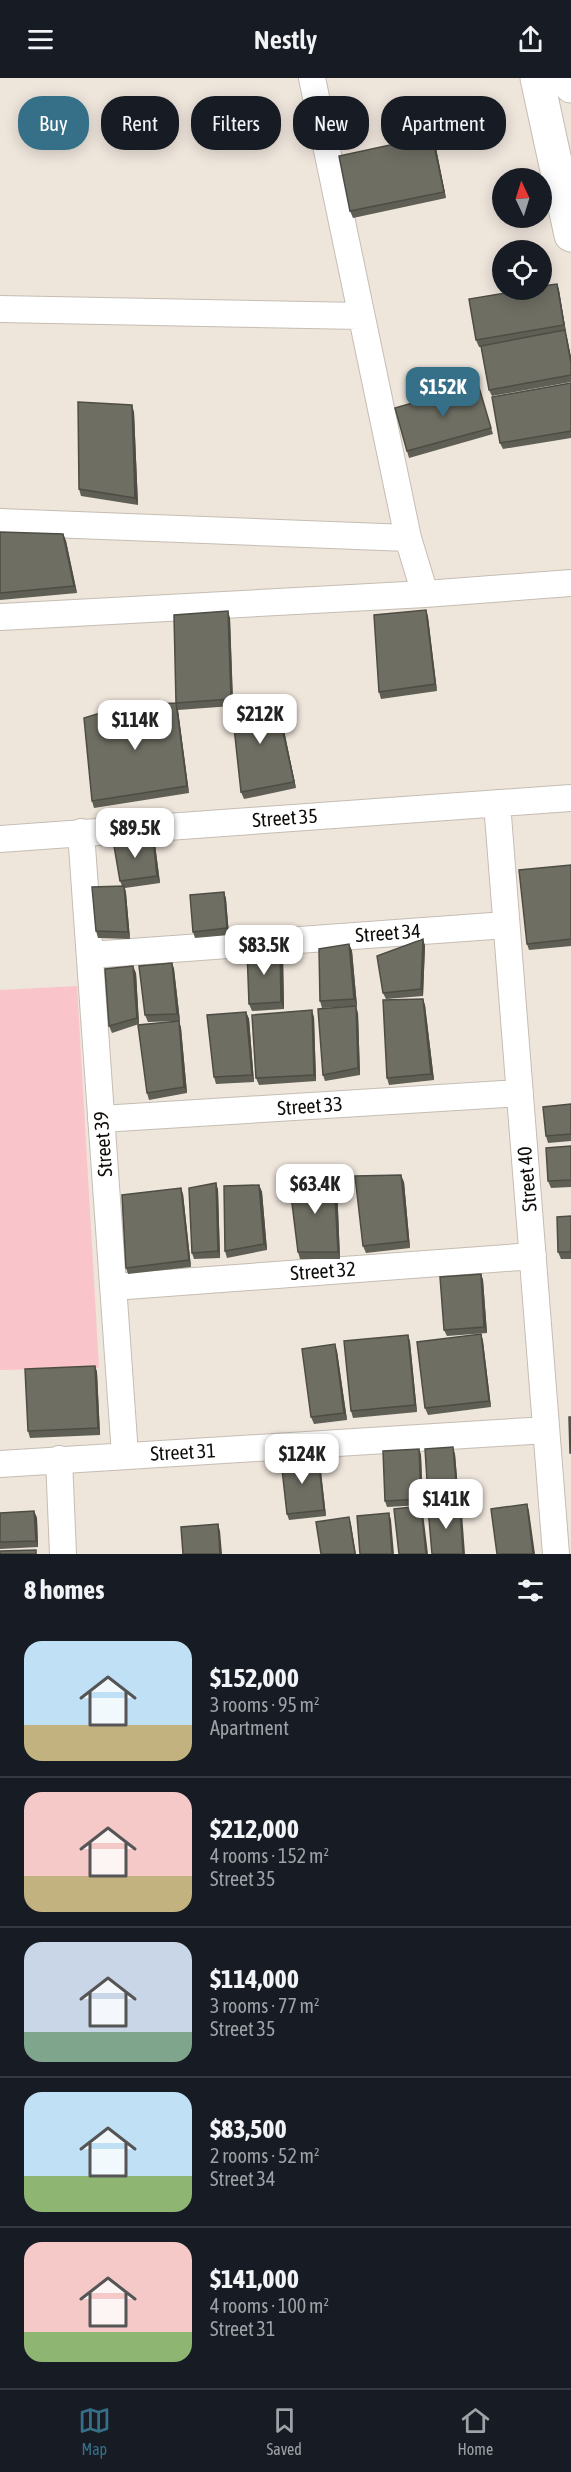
<!DOCTYPE html>
<html lang="en">
<head>
<meta charset="utf-8">
<style>
	:root { --surface:#171b24; --page:#242831; --text:#f1f3f6; --muted:#9ea1a6; --line:#363941; --accent:#357088 }
	body { margin:0; font-family:"Asap Condensed",sans-serif; background:var(--page); color:var(--text); height:100vh; display:flex; flex-direction:column; font-size:22px; white-space:nowrap }
	* { box-sizing:border-box; margin:0 }
	p { font-size:20px; color:var(--muted) }
	.icon { flex:none; width:33px; height:33px; fill:none; stroke:currentColor; stroke-width:2; stroke-linecap:round; stroke-linejoin:round }
	.map { position:relative; height:1476px; overflow:hidden }
	.side { display:flex; flex-direction:column; background:var(--surface); flex:1 }
	.side>* { flex:none }
	.guide { position:absolute; left:18px; top:18px; width:536px; height:54px; display:flex; gap:12px }
	.needle { width:39px; rotate:356deg }
	.buttons { position:absolute; left:492px; top:90px; display:grid; gap:12px }
	.buttons a { display:grid; place-items:center; width:60px; height:60px; border-radius:50%; background:var(--surface); box-shadow:0 3px 15px #0003; font-size:30px }
	.price { position:absolute; translate:-50% -51px; padding:0 14px; border-radius:12px; background:#fff; color:#222; font-size:20px; line-height:39px; filter:drop-shadow(0 2px 3px #0008) }
	.price::after { content:''; position:absolute; left:50%; top:36px; width:18px; height:14px; margin-left:-9px; background:inherit; clip-path:polygon(0 0,100% 0,50% 100%) }
	.price.current { background:var(--accent); color:#fff }
	ul { padding:0; list-style:none }
	li { display:flex; align-items:center; gap:18px; height:150px; padding:0 24px }
	li+li { border-top:2px solid var(--line) }
	li span { display:grid; place-items:center; flex:none; width:168px; height:120px; border-radius:18px; color:#555 }
	li>.icon { margin-inline-start:auto }
	span .icon { width:72px; height:72px; fill:#fffc; stroke-width:1 }
	li b { font-size:26px }
	h2 { display:flex; justify-content:space-between; align-items:center; height:72px; padding:0 24px; font-size:26px }
	.chip { padding:0 21px; border-radius:24px; background:var(--surface); box-shadow:0 3px 15px #0003; font-size:21px; line-height:54px }
	.chip.current { background:var(--accent); color:#fff }
	header { display:flex; justify-content:space-between; align-items:center; height:78px; padding:0 24px; background:var(--surface); font-size:27px; font-weight:600 }
	.tab-bar { display:flex; justify-content:space-around; align-items:center; height:84px; border-top:2px solid var(--line); background:var(--surface); font-size:16px; color:var(--muted) }
	.tab-bar a { display:grid; justify-items:center; gap:3px }
	.tab-bar .current { color:var(--accent) }
	.map>svg:first-child { display:block }
	.park { fill:#f9c5ca }
	.lines { fill:none; stroke-linecap:round; stroke-linejoin:round }
	.street-casing { stroke:#c5bdb3; stroke-width:28 }
	.secondary-casing { stroke:#c5bdb3; stroke-width:35 }
	.street { stroke:#fff; stroke-width:26 }
	.secondary { stroke:#fff; stroke-width:33 }
	.wall { fill:#5f5f55 }
	.shaded-wall { fill:#4e4d45 }
	.building { fill:#6f6e63; stroke:#4e4d45; stroke-width:1.5 }
	.labels { text-anchor:middle; stroke-width:4.5; stroke-linejoin:round; paint-order:stroke }
	.street-label { font-size:20px; fill:#0e0b08; stroke:#fff }
</style>
</head>
<body>
<header><svg class="icon" aria-label="menu" viewBox="0 0 24 24"><path d="M4 6h16M4 12h16M4 18h16"/></svg>Nestly<svg class="icon" aria-label="share" viewBox="0 0 24 24"><path d="M12 15V3M7 8l5-5 5 5M5 13v7h14v-7"/></svg></header>
<div class="map">
<svg width="571" height="1476" viewBox="0 0 571 1476">
	<rect width="100%" height="100%" fill="#eee5db"/>
	<!-- park -->
	<path class="park" d="M77 908 99 1290 0 1292V912Z"/>
	<g class="lines">
		<!-- street casing -->
		<g class="street-casing">
			<path id="street" d="M312 0 408 460 425 516
				M0 231 361 238
				M0 444 408 460
				M0 539 425 516 571 505
				M497 725 556 1476
				M81 754 125 1377
				M0 761 571 720
				M90 877 506 847
				M101 1041 520 1015
				M113 1209 533 1178
				M59 1381 63 1476
				M0 1386 546 1352"/>
		</g>
		<!-- secondary casing -->
		<g class="secondary-casing">
			<path id="secondary" d="M537 0 571 157
				M569 0 571 8"/>
		</g>
		<!-- street -->
		<use href="#street" class="street"/>
		<!-- secondary -->
		<use href="#secondary" class="secondary"/>
	</g>
	<!-- wall -->
	<path class="wall" d="M435 65 446 120 353 140 350 133Z
		M557 206 559 212 566 254H565L571 279V304L492 318 489 312 481 269H479L476 262Z
		M571 305V360L503 371 500 365Z
		M478 306 493 356 409 380 407 373Z
		M134 334 138 427 81 418 79 411Z
		M0 454 63 456 66 463 77 515 0 522Z
		M426 532 428 539 437 613 381 621 379 614Z
		M230 540 233 621 276 622 279 628 296 710 244 721 241 714 232 628 178 632 189 715 94 730 92 723 176 625Z
		M153 760 155 766 160 805 125 810 126 815 130 861 98 860 96 853 122 808 120 803Z
		M571 787V868L529 872 527 866Z
		M224 814 226 821 229 857 195 860 193 854Z
		M423 861 425 868 423 918 386 921 383 915Z
		M349 866 352 873 357 928 322 930 320 923Z
		M283 877 284 931 252 933 249 926Z
		M172 885 174 891 180 943 148 944 145 937Z
		M136 895 139 946 112 955 109 948Z
		M425 927 434 1002 389 1007 387 1000Z
		M246 934 249 941 254 1004 216 1006 214 999Z
		M358 935 360 997 325 1003 323 997Z
		M314 939 316 1003 259 1007 256 1000Z
		M179 943 181 950 187 1015 149 1022 147 1015Z
		M571 1026V1063L548 1065 546 1058Z
		M571 1068V1109L551 1110 548 1103Z
		M404 1104 410 1170 366 1175 363 1168Z
		M216 1105 218 1112 220 1180 194 1181 192 1175Z
		M259 1107 262 1114 267 1172 227 1180 225 1173Z
		M337 1107 340 1181H300L298 1174Z
		M183 1116 191 1189 128 1196 126 1190Z
		M571 1138V1181H561L558 1174Z
		M481 1196 483 1202 487 1255 447 1258 444 1252Z
		M481 1256 483 1263 491 1329 428 1337 425 1330Z
		M408 1257 410 1264 417 1334 353 1340 351 1333Z
		M337 1273 347 1342 314 1346 311 1339Z
		M95 1288 97 1294 100 1357 30 1360 28 1353Z
		M419 1371 421 1377 423 1427 387 1429 385 1423Z
		M455 1376 459 1423 431 1425 428 1418Z
		M318 1378 320 1385 326 1438 289 1442 287 1436Z
		M34 1433 37 1440 38 1469 0 1471V1435Z"/>
	<!-- shaded-wall -->
	<path class="shaded-wall" d="M432 58 435 65 446 120 444 114Z
		M557 206 559 212 566 254 564 247Z
		M565 252 567 259 571 279V285Z
		M132 327 134 334 138 427 135 420Z
		M63 456 66 463 77 515 74 508Z
		M426 532 428 539 437 613 435 606Z
		M228 533 230 540 233 628 231 621Z
		M276 622 279 628 296 710 294 704Z
		M176 625 178 632 189 715 187 708Z
		M153 760 155 766 160 805 157 798Z
		M124 808 126 815 130 861 128 854Z
		M224 814 226 821 229 857 227 850Z
		M423 861 425 868 423 918 421 911Z
		M349 866 352 873 357 928 354 921Z
		M280 870 283 877 284 931 281 924Z
		M172 885 174 891 180 943 177 936Z
		M133 888 136 895 139 946 137 940Z
		M423 921 425 927 434 1002 431 996Z
		M356 928 358 935 360 997 358 990Z
		M312 932 314 939 316 1003 314 997Z
		M246 934 249 941 254 1004 252 997Z
		M179 943 181 950 187 1015 184 1009Z
		M401 1097 404 1104 410 1170 408 1163Z
		M334 1101 337 1107 340 1181 338 1174Z
		M216 1105 218 1112 220 1180 218 1173Z
		M259 1107 262 1114 267 1172 264 1166Z
		M181 1110 183 1116 191 1189 189 1182Z
		M481 1196 483 1202 487 1255 484 1249Z
		M481 1256 483 1263 491 1329 489 1323Z
		M408 1257 410 1264 417 1334 415 1327Z
		M335 1266 337 1273 347 1342 344 1335Z
		M95 1288 97 1294 100 1357 98 1350Z
		M453 1369 455 1376 459 1423 457 1416Z
		M419 1371 421 1377 423 1427 421 1421Z
		M318 1378 320 1385 326 1438 324 1432Z
		M527 1426 529 1433 535 1476H533Z
		M421 1428 423 1435 428 1476H426Z
		M460 1428 462 1435 465 1476H463Z
		M34 1433 37 1440 38 1469 36 1463Z
		M389 1435 391 1442 394 1476H392Z
		M349 1439 351 1446 356 1476H355Z
		M218 1446 220 1453 222 1476H220Z"/>
	<!-- building -->
	<path class="building" d="M432 58 444 114 350 133 339 78Z
		M557 206 564 247 476 262 469 221 523 212H542V208Z
		M565 252 571 285V297L489 312 481 268Z
		M571 305V353L500 365 492 319Z
		M478 306 491 350 407 373 395 330Z
		M78 324 132 327 135 420 79 411Z
		M0 454 63 456 74 508 0 515Z
		M426 532 435 606 379 614 374 537Z
		M228 533 231 621 176 625 174 537Z
		M231 621 276 622 294 704 241 714Z
		M176 625 187 708 92 723 84 640 126 627Z
		M153 760 157 798 120 803 113 762Z
		M571 787V861L527 866 519 792Z
		M124 808 128 854 96 853 92 809Z
		M224 814 227 850 193 854 190 817Z
		M423 861 421 911 383 915 377 878Z
		M349 866 354 921 320 923 319 871Z
		M280 870 281 924 249 926 247 872Z
		M172 885 177 936 145 937 139 888Z
		M133 888 137 940 109 948 105 891Z
		M423 921 431 996 387 1000 383 922Z
		M356 928 358 990 323 997 318 931Z
		M312 932 314 997 256 1000 252 937Z
		M246 934 252 997 214 999 207 937Z
		M179 943 184 1009 147 1015 138 947Z
		M571 1026V1056L546 1058 543 1029Z
		M571 1068V1102L548 1103 546 1070Z
		M401 1097 408 1163 363 1168 355 1098Z
		M289 1101H334L338 1174H298Z
		M216 1105 218 1173 192 1175 189 1110Z
		M259 1107 264 1166 225 1173 224 1108Z
		M181 1110 189 1182 126 1190 122 1117Z
		M571 1138V1174H558L557 1139Z
		M481 1196 484 1249 444 1252 440 1199Z
		M481 1256 489 1323 425 1330 417 1264Z
		M408 1257 415 1327 351 1333 344 1263Z
		M335 1266 344 1335 311 1339 302 1271Z
		M95 1288 98 1350 28 1353 25 1291Z
		M569 1339H571V1375H570Z
		M453 1369 457 1416 428 1418 425 1371Z
		M419 1371 421 1421 385 1423 383 1373Z
		M318 1378 324 1432 287 1436 281 1382Z
		M527 1426 533 1476H497L491 1431Z
		M421 1428 426 1476H399L394 1431Z
		M460 1428 463 1476H432L428 1430Z
		M34 1433 36 1463 0 1464V1435Z
		M389 1435 392 1476H360L357 1438Z
		M349 1439 355 1476H321L316 1444Z
		M218 1446 220 1476H183L181 1449Z
		M36 1472V1476H0V1473Z"/>
	<g class="labels">
		<!-- street labels -->
		<g class="street-label">
			<text transform="translate(285 740) rotate(-4)" y="7">Street 35</text>
			<text transform="translate(388 855) rotate(-4)" y="7">Street 34</text>
			<text transform="translate(310 1028) rotate(-4)" y="7">Street 33</text>
			<text transform="translate(103 1066) rotate(-94)" y="7">Street 39</text>
			<text transform="translate(527 1101) rotate(-95)" y="7">Street 40</text>
			<text transform="translate(323 1193) rotate(-4)" y="7">Street 32</text>
			<text transform="translate(183 1374) rotate(-3)" y="7">Street 31</text>
		</g>
	</g>
</svg>
<div class="buttons">
<a><svg class="needle" viewBox="-14 -14 28 28"><path d="M0-13l5 13h-10z" fill="#e53935"/><path d="M0 13l5-13h-10z" fill="#9ea1a6"/></svg></a>
<a><svg class="icon" aria-label="locate" viewBox="0 0 24 24"><circle cx="12" cy="12" r="6"/><path d="M12 2v4M12 18v4M2 12h4M18 12h4"/></svg></a>
</div>
<b class="price current" style="left:443px;top:340px">$152K</b>
<b class="price" style="left:260px;top:667px">$212K</b>
<b class="price" style="left:135px;top:673px">$114K</b>
<b class="price" style="left:135px;top:781px">$89.5K</b>
<b class="price" style="left:264px;top:898px">$83.5K</b>
<b class="price" style="left:315px;top:1137px">$63.4K</b>
<b class="price" style="left:302px;top:1407px">$124K</b>
<b class="price" style="left:446px;top:1452px">$141K</b>
<div class="guide">
<a class="chip current">Buy</a>
<a class="chip">Rent</a>
<a class="chip">Filters</a>
<a class="chip">New</a>
<a class="chip">Apartment</a>
</div>
</div>
<section class="side">
<h2>8 homes<svg class="icon" aria-label="filters" viewBox="0 0 24 24"><path d="M4 7h16M4 17h16"/><circle cx="9" cy="7" r="2"/><circle cx="15" cy="17" r="2"/></svg></h2>
<ul>
<li><span style="background:linear-gradient(#bfe0f5 70%,#c2b280 0)"><svg class="icon" aria-label="home" viewBox="0 0 24 24"><path d="M3 11l9-7 9 7M6 9v11h12V9"/></svg></span><div><b>$152,000</b><p>3 rooms · 95 m²</p><p>Apartment</p></div></li>
<li><span style="background:linear-gradient(#f6c9c9 70%,#c2b280 0)"><svg class="icon" aria-label="home" viewBox="0 0 24 24"><path d="M3 11l9-7 9 7M6 9v11h12V9"/></svg></span><div><b>$212,000</b><p>4 rooms · 152 m²</p><p>Street 35</p></div></li>
<li><span style="background:linear-gradient(#c9d6e8 75%,#7fa58c 0)"><svg class="icon" aria-label="home" viewBox="0 0 24 24"><path d="M3 11l9-7 9 7M6 9v11h12V9"/></svg></span><div><b>$114,000</b><p>3 rooms · 77 m²</p><p>Street 35</p></div></li>
<li><span style="background:linear-gradient(#bfe0f5 70%,#8fb573 0)"><svg class="icon" aria-label="home" viewBox="0 0 24 24"><path d="M3 11l9-7 9 7M6 9v11h12V9"/></svg></span><div><b>$83,500</b><p>2 rooms · 52 m²</p><p>Street 34</p></div></li>
<li><span style="background:linear-gradient(#f6c9c9 75%,#8fb573 0)"><svg class="icon" aria-label="home" viewBox="0 0 24 24"><path d="M3 11l9-7 9 7M6 9v11h12V9"/></svg></span><div><b>$141,000</b><p>4 rooms · 100 m²</p><p>Street 31</p></div></li>
</ul>
</section>
<nav class="tab-bar">
<a class="current"><svg class="icon" aria-label="map" viewBox="0 0 24 24"><path d="M3 6l6-2 6 2 6-2v14l-6 2-6-2-6 2zM9 4v14M15 6v14"/></svg>Map</a>
<a><svg class="icon" aria-label="saved" viewBox="0 0 24 24"><path d="M7 4h10v16l-5-4-5 4z"/></svg>Saved</a>
<a><svg class="icon" aria-label="home" viewBox="0 0 24 24"><path d="M3 11l9-7 9 7M6 9v11h12V9"/></svg>Home</a>
</nav>
</body>
</html>
